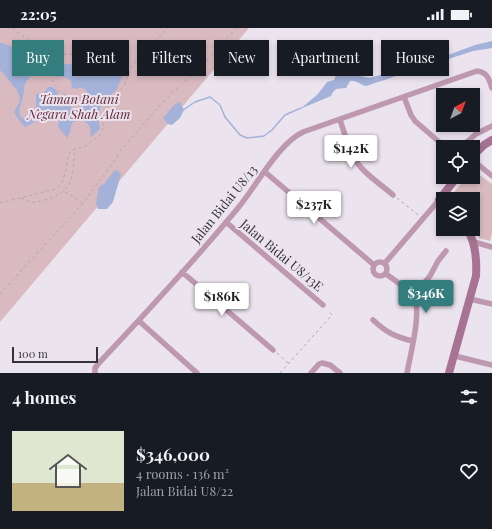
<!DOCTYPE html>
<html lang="en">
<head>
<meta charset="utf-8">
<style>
	:root { --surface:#171b24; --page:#20242c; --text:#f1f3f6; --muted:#9ea1a6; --accent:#347d7e }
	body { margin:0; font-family:"Playfair Display",serif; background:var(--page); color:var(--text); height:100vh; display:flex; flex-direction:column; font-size:15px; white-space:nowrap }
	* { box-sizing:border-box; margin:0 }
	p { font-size:13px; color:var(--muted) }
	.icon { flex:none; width:22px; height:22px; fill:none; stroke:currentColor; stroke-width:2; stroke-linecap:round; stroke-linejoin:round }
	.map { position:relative; height:345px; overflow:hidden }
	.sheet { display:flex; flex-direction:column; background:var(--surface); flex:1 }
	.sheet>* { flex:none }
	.guide { position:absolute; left:12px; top:12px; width:468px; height:36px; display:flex; gap:8px }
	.needle { width:26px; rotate:41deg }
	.controls { position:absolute; left:436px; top:60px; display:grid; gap:8px }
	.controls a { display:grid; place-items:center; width:44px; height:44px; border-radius:0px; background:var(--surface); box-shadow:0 2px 6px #0003; font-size:20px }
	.scale { position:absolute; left:12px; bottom:10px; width:86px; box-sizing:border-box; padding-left:4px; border:2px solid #363338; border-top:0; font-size:11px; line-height:14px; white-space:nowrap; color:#363338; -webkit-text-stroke:3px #ebe3ee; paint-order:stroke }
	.price { position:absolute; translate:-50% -34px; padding:0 9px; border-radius:4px; background:#fff; color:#222; font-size:13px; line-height:26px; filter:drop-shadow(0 1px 2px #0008) }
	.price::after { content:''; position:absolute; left:50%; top:24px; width:12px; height:9px; margin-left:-6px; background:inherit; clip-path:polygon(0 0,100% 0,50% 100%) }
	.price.current { background:var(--accent); color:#fff }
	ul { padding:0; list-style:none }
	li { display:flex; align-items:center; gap:12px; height:100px; padding:0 12px }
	li span { display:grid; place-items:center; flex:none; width:112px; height:80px; border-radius:0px; color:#555 }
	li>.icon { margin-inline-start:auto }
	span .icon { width:48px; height:48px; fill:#fffc; stroke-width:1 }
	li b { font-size:17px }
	h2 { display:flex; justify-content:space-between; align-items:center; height:48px; padding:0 12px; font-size:17px }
	.chip { padding:0 14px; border-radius:0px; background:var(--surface); box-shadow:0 2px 6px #0003; font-size:14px; line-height:36px }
	.chip.current { background:var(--accent); color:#fff }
	.status { display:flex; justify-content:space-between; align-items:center; height:28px; padding:0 20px; background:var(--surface); direction:ltr }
	.status svg { height:11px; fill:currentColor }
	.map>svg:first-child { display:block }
	.green { fill:#d9bac0 }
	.water { fill:#a4b2d9; fill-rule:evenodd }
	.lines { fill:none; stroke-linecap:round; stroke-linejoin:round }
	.stream { stroke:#a4b2d9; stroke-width:1.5 }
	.path { stroke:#afa9b2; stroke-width:1; stroke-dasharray:3 3; stroke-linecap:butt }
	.street { stroke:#bd98af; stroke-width:5.5 }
	.secondary { stroke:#a77293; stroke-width:8 }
	.labels { text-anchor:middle; stroke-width:4; stroke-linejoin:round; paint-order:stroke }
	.park-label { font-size:13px; font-style:italic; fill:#682c3c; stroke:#ebe3ee }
	.street-label { font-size:13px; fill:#363338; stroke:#ebe3ee }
</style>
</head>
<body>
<div class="status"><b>22:05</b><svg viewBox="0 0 49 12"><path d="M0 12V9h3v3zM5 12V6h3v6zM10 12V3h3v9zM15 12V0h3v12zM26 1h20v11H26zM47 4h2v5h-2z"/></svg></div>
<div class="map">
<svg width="492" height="345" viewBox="0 0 492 345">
	<rect width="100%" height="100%" fill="#ebe3ee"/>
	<!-- green -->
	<path class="green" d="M0 0H249L0 294Z
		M473 146 481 148 492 156V204L490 213 479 210 473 201V171H452V167L466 149H473Z"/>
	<!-- water -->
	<path class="water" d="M492 13V20L473 23 366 58C360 57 357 52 350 53L346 60 336 61 333 64 331 68 300 81 317 67 327 54 334 52 336 47 343 46H351L369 50 429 34 475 17Z
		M0 14 53 37 72 36 109 38 122 48 117 61 102 75 98 87 100 101 91 109 90 99 85 93 78 91 72 95 70 104 67 110 58 99 59 91 53 83 39 85 35 94 25 99 18 91 14 84 20 73 19 67 16 61 0 42ZM41 47 65 49 71 53 72 60 77 61 80 59 87 63 88 69 79 75 80 82 74 84 69 77 60 79 57 72 58 64 53 59H48L44 65 36 66V83L29 93C13 88 21 79 23 69 25 57 23 57 31 48Z
		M180 74 184 82 180 90 172 97 168 96 163 90 165 87 167 86C170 81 174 76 180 74Z
		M117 142 121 146 113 174 107 181H98L96 175 99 159 104 156 114 143Z"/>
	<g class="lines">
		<!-- stream -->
		<path class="stream" d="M183 82 195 74 210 69 220 77 225 89 240 107 247 110 264 108 272 102 285 87 301 80"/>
		<!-- path -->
		<path class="path" d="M12 0 36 18 55 27 74 26 92 22 114 24 132 36
			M54 28 51 51 59 63 71 70
			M65 164 83 175
			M21 170C29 175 35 175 44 172 75 164 72 149 75 122
			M397 170 418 187
			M0 175 55 161 62 155 66 141 69 125 72 122 84 119 91 114 100 107 104 99 102 89 105 82 125 56 133 36 168 0
			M0 266 83 175 113 135 120 123 164 73 213 26 236 0
			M277 325 288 335
			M280 345 332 287 328 282"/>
		<!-- street -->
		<path class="street" d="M404 69 411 87 415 93 445 119
			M340 92C345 106 349 123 358 136 367 148 382 157 393 167
			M461 119 476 106 492 98
			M473 132 492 148
			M265 144 374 237
			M226 194 323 277
			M474 214 492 219
			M373 241a7 7 0 1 1 14 0a7 7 0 1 1-14 0Z
			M385 235 439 172
			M182 244 273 322
			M386 246C394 252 407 260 413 268 423 280 410 328 407 345
			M413 268 430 248 438 233 446 223
			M470 271 492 276
			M373 292C386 304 395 309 413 313
			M139 293 197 345
			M455 328 492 337
			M95 345V340L98 336C146 285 194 233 238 180 257 157 278 116 303 104L477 43C487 44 489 51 492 60
			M311 345 319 336 322 335 330 337 340 345"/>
		<!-- secondary -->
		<path class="secondary" d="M473 128 484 117 492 112
			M443 175 439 172 457 149
			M449 345 476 248C477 231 476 215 467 201"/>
	</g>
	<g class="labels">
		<!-- park labels -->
		<g class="park-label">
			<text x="79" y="76">Taman Botani<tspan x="79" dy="15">Negara Shah Alam</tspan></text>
		</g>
		<!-- street labels -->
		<g class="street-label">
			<text transform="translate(224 176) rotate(-51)" y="5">Jalan Bidai U8/13</text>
			<text transform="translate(282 227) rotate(40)" y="5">Jalan Bidai U8/13E</text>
		</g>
	</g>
</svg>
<div class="controls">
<a><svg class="needle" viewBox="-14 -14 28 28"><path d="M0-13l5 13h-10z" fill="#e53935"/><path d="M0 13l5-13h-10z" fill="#9ea1a6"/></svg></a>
<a><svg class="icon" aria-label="locate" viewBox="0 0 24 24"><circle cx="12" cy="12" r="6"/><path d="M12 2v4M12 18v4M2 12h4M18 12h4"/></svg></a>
<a><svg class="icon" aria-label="layers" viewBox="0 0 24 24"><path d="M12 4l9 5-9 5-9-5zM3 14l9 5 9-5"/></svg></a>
</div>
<div class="scale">100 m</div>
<b class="price" style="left:351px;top:141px">$142K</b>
<b class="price" style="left:314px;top:197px">$237K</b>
<b class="price current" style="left:426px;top:286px">$346K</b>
<b class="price" style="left:222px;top:289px">$186K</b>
<div class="guide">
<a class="chip current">Buy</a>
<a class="chip">Rent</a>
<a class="chip">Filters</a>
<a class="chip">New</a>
<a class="chip">Apartment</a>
<a class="chip">House</a>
</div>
</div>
<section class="sheet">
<h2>4 homes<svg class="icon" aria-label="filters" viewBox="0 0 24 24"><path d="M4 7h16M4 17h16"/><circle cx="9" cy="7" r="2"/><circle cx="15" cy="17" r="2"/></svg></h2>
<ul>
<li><span style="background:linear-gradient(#dfe7d0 65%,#c2b280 0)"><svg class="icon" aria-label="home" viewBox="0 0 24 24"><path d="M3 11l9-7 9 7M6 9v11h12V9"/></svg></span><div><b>$346,000</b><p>4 rooms · 136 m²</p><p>Jalan Bidai U8/22</p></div><svg class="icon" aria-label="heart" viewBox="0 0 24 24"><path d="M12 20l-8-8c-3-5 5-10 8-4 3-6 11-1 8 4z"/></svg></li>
</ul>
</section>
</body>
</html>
